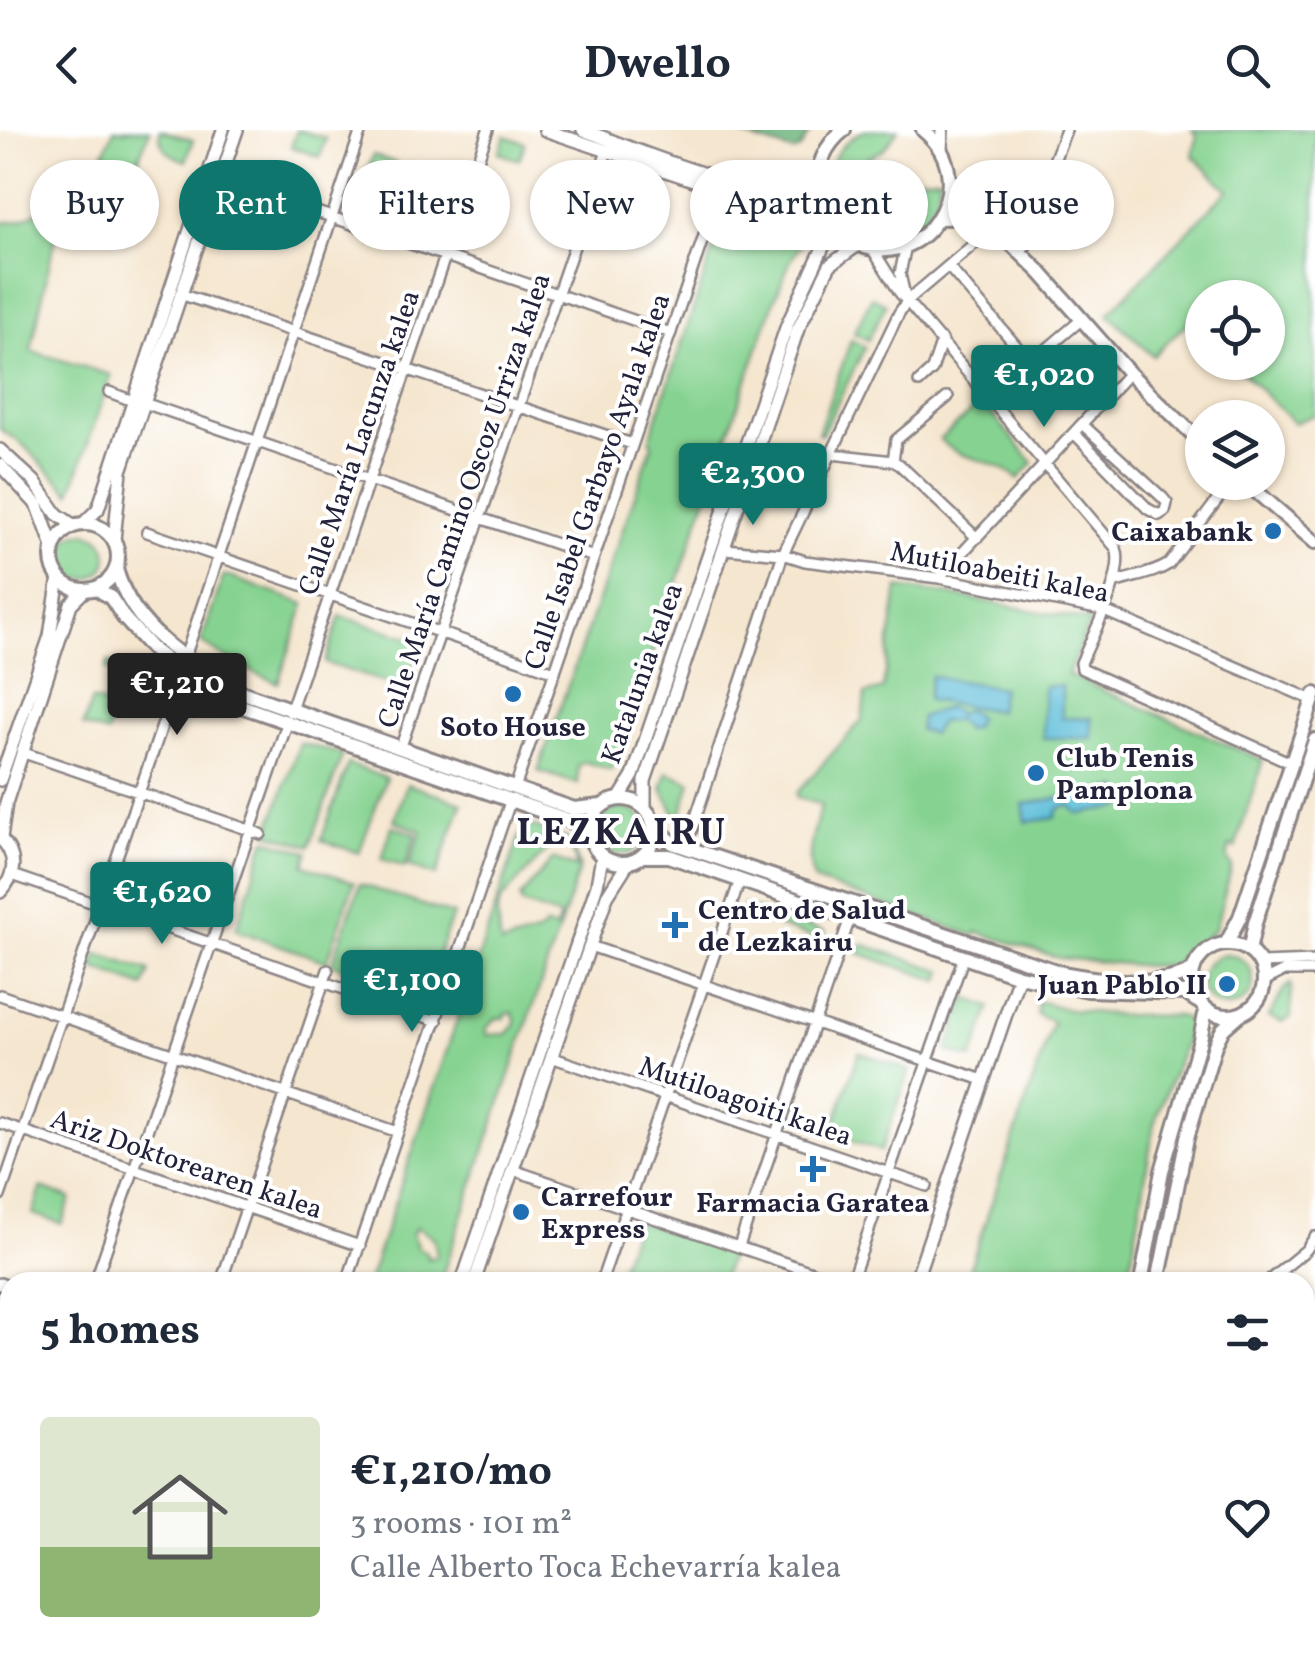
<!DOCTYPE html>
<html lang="en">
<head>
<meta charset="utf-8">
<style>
	:root { --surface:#fff; --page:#f6f6f7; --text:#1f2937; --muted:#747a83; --accent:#0f766e }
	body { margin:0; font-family:Vollkorn,serif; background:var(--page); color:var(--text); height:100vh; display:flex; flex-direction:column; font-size:38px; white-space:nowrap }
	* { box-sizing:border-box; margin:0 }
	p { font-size:32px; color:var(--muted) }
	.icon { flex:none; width:55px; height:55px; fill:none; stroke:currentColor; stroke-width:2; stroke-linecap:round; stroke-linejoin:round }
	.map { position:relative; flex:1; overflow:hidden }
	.drawer { position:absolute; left:0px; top:1142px; width:1315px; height:392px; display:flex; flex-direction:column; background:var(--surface); border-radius:30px 30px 0 0; box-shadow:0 2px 8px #0004 }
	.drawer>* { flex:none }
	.banner { position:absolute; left:30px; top:30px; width:1255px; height:90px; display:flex; gap:20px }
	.controls { position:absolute; left:1185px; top:150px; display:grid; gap:20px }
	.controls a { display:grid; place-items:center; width:100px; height:100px; border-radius:50%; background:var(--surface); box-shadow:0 2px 8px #0004; font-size:50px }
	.price { position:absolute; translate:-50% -85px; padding:0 22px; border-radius:10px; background:var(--accent); color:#fff; font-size:32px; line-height:65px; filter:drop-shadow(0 2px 5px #0008) }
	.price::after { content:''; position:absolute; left:50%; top:60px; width:30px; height:22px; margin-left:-15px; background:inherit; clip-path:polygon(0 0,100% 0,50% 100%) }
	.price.current { background:#222; color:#fff }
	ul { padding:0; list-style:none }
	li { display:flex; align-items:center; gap:30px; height:250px; padding:0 40px }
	li span { display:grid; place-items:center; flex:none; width:280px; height:200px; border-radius:10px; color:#555 }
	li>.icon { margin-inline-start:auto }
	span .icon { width:120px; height:120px; fill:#fffc; stroke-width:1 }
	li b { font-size:42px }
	h2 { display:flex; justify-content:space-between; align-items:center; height:120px; padding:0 40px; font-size:42px }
	.tag { padding:0 35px; border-radius:45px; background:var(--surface); box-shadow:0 2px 8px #0004; font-size:35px; line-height:90px }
	.tag.current { background:var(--accent); color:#fff }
	header { display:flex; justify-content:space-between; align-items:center; height:130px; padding:0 40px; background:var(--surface); font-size:45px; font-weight:700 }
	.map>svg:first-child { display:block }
	.green { fill:#86d391; stroke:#547a66; stroke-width:2.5; fill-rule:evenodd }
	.forest { fill:#6cb57b; stroke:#476c5b; stroke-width:2.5 }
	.water { fill:#5bbdd9; stroke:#3e708a; stroke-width:2.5 }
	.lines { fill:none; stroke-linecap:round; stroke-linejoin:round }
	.tertiary-tunnel { stroke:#cbbfb1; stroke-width:11; stroke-dasharray:11 5.5; stroke-linecap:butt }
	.minor-casing { stroke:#8c8485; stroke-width:14 }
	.tertiary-casing { stroke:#8c8485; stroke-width:16 }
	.secondary-casing { stroke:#8c8485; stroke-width:18 }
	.minor { stroke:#fff; stroke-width:9 }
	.tertiary { stroke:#fff; stroke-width:11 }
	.secondary { stroke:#fff; stroke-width:12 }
	.poi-dot { fill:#1f6fb2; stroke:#fff; stroke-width:4 }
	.labels { text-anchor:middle; stroke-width:8; stroke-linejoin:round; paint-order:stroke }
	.street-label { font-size:28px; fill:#22223b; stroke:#fff }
	.poi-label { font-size:28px; font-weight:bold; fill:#22223b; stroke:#fff; text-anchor:start }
	.district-label { font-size:38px; font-weight:bold; letter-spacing:2.5px; fill:#22223b; stroke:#fff }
</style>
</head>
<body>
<header><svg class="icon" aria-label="back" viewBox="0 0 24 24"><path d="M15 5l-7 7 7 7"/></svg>Dwello<svg class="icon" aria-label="search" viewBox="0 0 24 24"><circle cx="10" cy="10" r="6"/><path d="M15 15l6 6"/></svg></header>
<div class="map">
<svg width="1315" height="1533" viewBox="0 0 1315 1533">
	<rect width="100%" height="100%" fill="#fff"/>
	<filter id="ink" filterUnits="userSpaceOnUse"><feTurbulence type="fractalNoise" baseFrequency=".01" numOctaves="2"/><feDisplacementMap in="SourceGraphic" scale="20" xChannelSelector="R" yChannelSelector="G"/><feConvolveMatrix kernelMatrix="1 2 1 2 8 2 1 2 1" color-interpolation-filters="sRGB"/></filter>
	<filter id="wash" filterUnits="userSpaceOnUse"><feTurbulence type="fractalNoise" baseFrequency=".0048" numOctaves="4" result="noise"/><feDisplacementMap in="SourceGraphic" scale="40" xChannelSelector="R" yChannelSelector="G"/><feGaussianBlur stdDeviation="2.25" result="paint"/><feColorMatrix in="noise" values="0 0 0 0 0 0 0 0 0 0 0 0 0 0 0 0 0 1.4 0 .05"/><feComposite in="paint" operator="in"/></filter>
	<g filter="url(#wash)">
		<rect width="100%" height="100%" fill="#f5e6cf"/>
		<!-- green -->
		<path class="green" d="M114 0H150L133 42 115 49 95 43Z
			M160 0 193 10 186 31C170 25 158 19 160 0Z
			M297 0 326 8 320 27 291 17Z
			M865 0H898C893 6 888 16 882 20 866 30 854 30 851 54L830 69C824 37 836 14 865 0Z
			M1192 0H1315V285L1294 293 1233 233 1268 232V168H1202V203L1189 191 1153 226 1108 184 1228 60 1193 26 1197 6Z
			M505 6 525 13 519 30 499 23Z
			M373 25 396 33 389 52 366 44Z
			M914 47H940C937 111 873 126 834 80L853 67C863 81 876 86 894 83L911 68Z
			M63 69 31 221 111 245 71 363 21 313 0 299V93L21 90Z
			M727 78 765 88 801 87 809 95 812 106H806L790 132 774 171 616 631 611 640 586 632 578 635V654L538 641 652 316 650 308Z
			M872 167 886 174 868 210 854 203Z
			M851 210 865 217 822 304 818 303Z
			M982 272 1033 333 1018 349C994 326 962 334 940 309Z
			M61 426a23 23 0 1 1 46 0a23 23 0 1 1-46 0Z
			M224 445 305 474 278 553 237 535 201 512Z
			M898 458 940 463 1090 491 1068 545 1263 630 1235 718 1230 716 1227 728 1232 736 1215 799 1172 835 1147 836 1059 828 977 802 975 806 815 751C803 728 815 699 821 675L797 667V663L862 590 865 564 883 559Z
			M340 486 421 511 406 559 325 533Z
			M108 532 163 551 161 557 106 539Z
			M92 570 116 578 107 604 83 596Z
			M300 613 343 624 310 716 268 703Z
			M348 634 386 648 359 723 321 710Z
			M667 642 691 652 679 691 662 659Z
			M407 654 462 673 436 746 409 736 421 701 394 691Z
			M1288 657 1294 660 1253 787 1246 784Z
			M599 701a23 23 0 1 1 46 0a23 23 0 1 1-46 0Z
			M524 693 568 709 580 737 440 1152H368ZM559 707C572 713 574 725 577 738L553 729 520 768 522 774 560 787 556 799 546 796C536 808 518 807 501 815L497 782 501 770ZM513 883 516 894 507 904 486 905V898L497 888H505L506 884ZM417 1097 434 1108 437 1126 428 1129 426 1122 418 1118 412 1104Z
			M392 696 416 704 405 737 382 729Z
			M266 709 308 722 304 735 354 752 327 832 236 800Z
			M360 754 453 785 423 864 332 834Z
			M744 775 825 802 822 811 741 784Z
			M862 814 943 841 940 851 858 823Z
			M98 824 150 841 144 857 93 838Z
			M1201 851a26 26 0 1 1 52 0a26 26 0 1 1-52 0Z
			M1291 854V887L1282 892 1268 887C1278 877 1279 859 1291 854Z
			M966 868 991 877 972 929 947 921Z
			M1037 871 1071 880 1118 885 1179 886 1189 891 1190 899 1154 994 1128 1152C1115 1151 1111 1145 1100 1139 1077 1127 1051 1137 1033 1152H965L1053 892 1037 885Z
			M859 922 910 940 881 1021 831 1004Z
			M41 1058 71 1068 62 1094 33 1084Z
			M637 1091 731 1123 721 1152H615Z
			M0 1196 10 1199V1402L0 1400Z
			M0 1519 10 1522V1525H119L124 1531 154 1533H0Z
			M482 1525H539L537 1533H500Z
			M810 1525H1050L1049 1533H807Z"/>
		<!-- forest -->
		<path class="forest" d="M725 0H811L801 18 794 22Z
			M318 1525H482L500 1533H313Z"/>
		<!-- water -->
		<path class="water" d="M931 546 1002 558 998 581 927 570Z
			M1044 556H1062V588H1092V608H1043Z
			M948 577 959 584 966 579 978 587 975 597 965 600 956 589 951 592 941 591 932 604 919 600 921 587Z
			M1120 658 1123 677 1079 684 1070 676 1059 678 1055 688 1026 692 1023 674Z"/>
	</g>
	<g filter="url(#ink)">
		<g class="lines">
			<!-- tertiary-tunnel -->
			<path class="tertiary-tunnel" d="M1076 1525 1099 1533"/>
			<!-- minor casing -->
			<g class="minor-casing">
				<path id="minor" d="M220 49 671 203
					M1022 113 1066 0
					M873 120 900 163 1116 418C1126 443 1092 506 1081 533L1082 539 1291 633
					M948 136 1030 232
					M180 164 632 314
					M905 166 900 144 906 115
					M919 252 932 240 942 210
					M109 262 133 271
					M990 267 1081 190
					M144 273 594 427
					M1075 304 1148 379 1159 385 1165 381 1167 373 1163 368 1083 295
					M832 324 893 331 900 335 977 408
					M893 331 896 310 948 267
					M147 402 555 542
					M724 419 783 424 805 431 939 448 1102 480 1313 570
					M939 448 1129 243
					M1114 453C1133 446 1152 445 1169 434L1231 352
					M185 527 361 0
					M290 582 488 0
					M400 619 607 21
					M24 623 261 704
					M515 658 720 59
					M686 717 783 424 899 183 908 170 994 97
					M12 745 437 891
					M590 816 983 950
					M1260 833 1315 831
					M1264 851 1284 841H1315
					M0 865 398 1002
					M551 927 927 1056
					M0 993 360 1116
					M513 1040 841 1152
					M0 1066 181 541
					M739 1116 850 788
					M95 1152 287 594
					M221 1152 328 840
					M347 1152 511 669
					M601 1152 740 750
					M851 1152 964 826
					M1267 1152 1306 1120 1315 1107
					M1305 1208 1313 1185
					M1305 1338 1315 1342
					M1305 1501 1315 1470
					M663 1525 667 1533
					M734 1525 738 1533
					M1294 1533 1297 1525"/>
			</g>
			<!-- tertiary casing -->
			<g class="tertiary-casing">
				<path id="tertiary" d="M545 0 720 59 768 70 820 73
					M583 0C631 17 740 65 787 56 800 54 810 43 820 35
					M941 20 942 0
					M0 320 34 351 57 384 73 395
					M0 335 38 376 53 417
					M84 393 98 379 223 0
					M114 410 121 341 237 0
					M0 650 50 506 59 447
					M619 669 633 646 787 195 833 96
					M645 679V651L798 199 830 135 858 115
					M0 708C17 725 17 745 0 762
					M1 708 6 673 71 474 85 460
					M462 1152 597 755 602 727
					M474 1152 607 766 628 733
					M915 1152 1019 846
					M0 1154 10 1158
					M0 1168 10 1171
					M786 1533 788 1525"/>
			</g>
			<!-- secondary casing -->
			<g class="secondary-casing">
				<path id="secondary" d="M844 0C826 14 815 37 818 60 821 82 832 99 850 110 918 152 988 53 923 0
					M950 50 1000 90 1024 115
					M940 88 974 87 994 97 1041 143 1129 243 1202 313
					M1245 352 1315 412
					M52 427a33 33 0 1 1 66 0a33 33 0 1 1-66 0Z
					M116 439C133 501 190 533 244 563L574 679 601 676
					M96 458 111 468 124 488 154 521 181 541 238 575 570 691 590 704
					M590 701a32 32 0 1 1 64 0a32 32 0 1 1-64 0Z
					M654 696 673 713 1062 843C1103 850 1154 860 1192 841
					M643 726H669L1019 846 1088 860 1185 863 1197 871
					M1192 850a36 36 0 1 1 72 0a36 36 0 1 1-72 0Z
					M1226 814 1240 787 1315 564
					M1249 821 1255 793 1315 610
					M1141 1152 1162 1041 1200 910 1206 879
					M1158 1152 1187 1008 1215 915 1223 899 1239 885
					M1138 1525 1141 1533
					M1069 1533 1072 1525"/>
			</g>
			<!-- minor -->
			<use href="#minor" class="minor"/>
			<!-- tertiary -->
			<use href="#tertiary" class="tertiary"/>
			<!-- secondary -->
			<use href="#secondary" class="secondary"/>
		</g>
	</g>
	<!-- markers -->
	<g class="poi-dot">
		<circle cx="1273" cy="401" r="10"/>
		<circle cx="513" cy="564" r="10"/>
		<circle cx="1036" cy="643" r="10"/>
		<path d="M670 780h10v10h10v10h-10v10h-10v-10h-10v-10h10z"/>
		<circle cx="1227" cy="854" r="10"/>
		<path d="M808 1024h10v10h10v10h-10v10h-10v-10h-10v-10h10z"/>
		<circle cx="521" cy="1082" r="10"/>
	</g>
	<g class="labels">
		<!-- street labels -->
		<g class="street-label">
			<text transform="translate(358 312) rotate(-71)" y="10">Calle María Lacunza kalea</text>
			<text transform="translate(596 351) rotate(-71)" y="10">Calle Isabel Garbayo Ayala kalea</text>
			<text transform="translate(463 370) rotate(-71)" y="10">Calle María Camino Oscoz Urriza kalea</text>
			<text transform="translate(1000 441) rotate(11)" y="10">Mutiloabeiti kalea</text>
			<text transform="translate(641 543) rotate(-70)" y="10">Katalunia kalea</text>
			<text transform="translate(746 970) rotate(19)" y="10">Mutiloagoiti kalea</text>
			<text transform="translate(187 1033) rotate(19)" y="10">Ariz Doktorearen kalea</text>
		</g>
		<!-- poi labels -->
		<g class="poi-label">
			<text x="1253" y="411" text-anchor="end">Caixabank</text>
			<text x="513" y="606" text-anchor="middle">Soto House</text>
			<text x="1056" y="637">Club Tenis<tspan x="1056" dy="32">Pamplona</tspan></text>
			<text x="698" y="789">Centro de Salud<tspan x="698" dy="32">de Lezkairu</tspan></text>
			<text x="1207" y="864" text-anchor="end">Juan Pablo II</text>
			<text x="541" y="1076">Carrefour<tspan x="541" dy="32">Express</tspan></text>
			<text x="813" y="1082" text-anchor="middle">Farmacia Garatea</text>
		</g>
		<!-- district labels -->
		<g class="district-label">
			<text x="622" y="714">LEZKAIRU</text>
		</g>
	</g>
</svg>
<div class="controls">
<a><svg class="icon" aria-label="locate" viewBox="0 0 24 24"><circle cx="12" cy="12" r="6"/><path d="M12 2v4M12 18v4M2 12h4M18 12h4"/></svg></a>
<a><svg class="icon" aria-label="layers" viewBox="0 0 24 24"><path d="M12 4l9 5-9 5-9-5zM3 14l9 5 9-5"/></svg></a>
</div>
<b class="price" style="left:1044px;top:300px">€1,020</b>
<b class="price" style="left:753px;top:398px">€2,300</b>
<b class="price current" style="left:177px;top:608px">€1,210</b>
<b class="price" style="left:162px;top:817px">€1,620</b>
<b class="price" style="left:412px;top:905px">€1,100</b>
<div class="banner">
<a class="tag">Buy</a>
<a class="tag current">Rent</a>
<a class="tag">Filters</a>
<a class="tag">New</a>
<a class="tag">Apartment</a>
<a class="tag">House</a>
</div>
<section class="drawer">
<h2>5 homes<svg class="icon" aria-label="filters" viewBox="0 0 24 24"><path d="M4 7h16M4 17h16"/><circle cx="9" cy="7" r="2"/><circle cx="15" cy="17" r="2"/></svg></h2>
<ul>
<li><span style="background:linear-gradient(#dfe7d0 65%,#8fb573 0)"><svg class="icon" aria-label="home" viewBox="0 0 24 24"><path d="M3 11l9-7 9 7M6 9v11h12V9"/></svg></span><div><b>€1,210/mo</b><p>3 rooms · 101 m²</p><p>Calle Alberto Toca Echevarría kalea</p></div><svg class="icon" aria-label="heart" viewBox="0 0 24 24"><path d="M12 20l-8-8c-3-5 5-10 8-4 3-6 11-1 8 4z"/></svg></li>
</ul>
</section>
</div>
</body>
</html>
